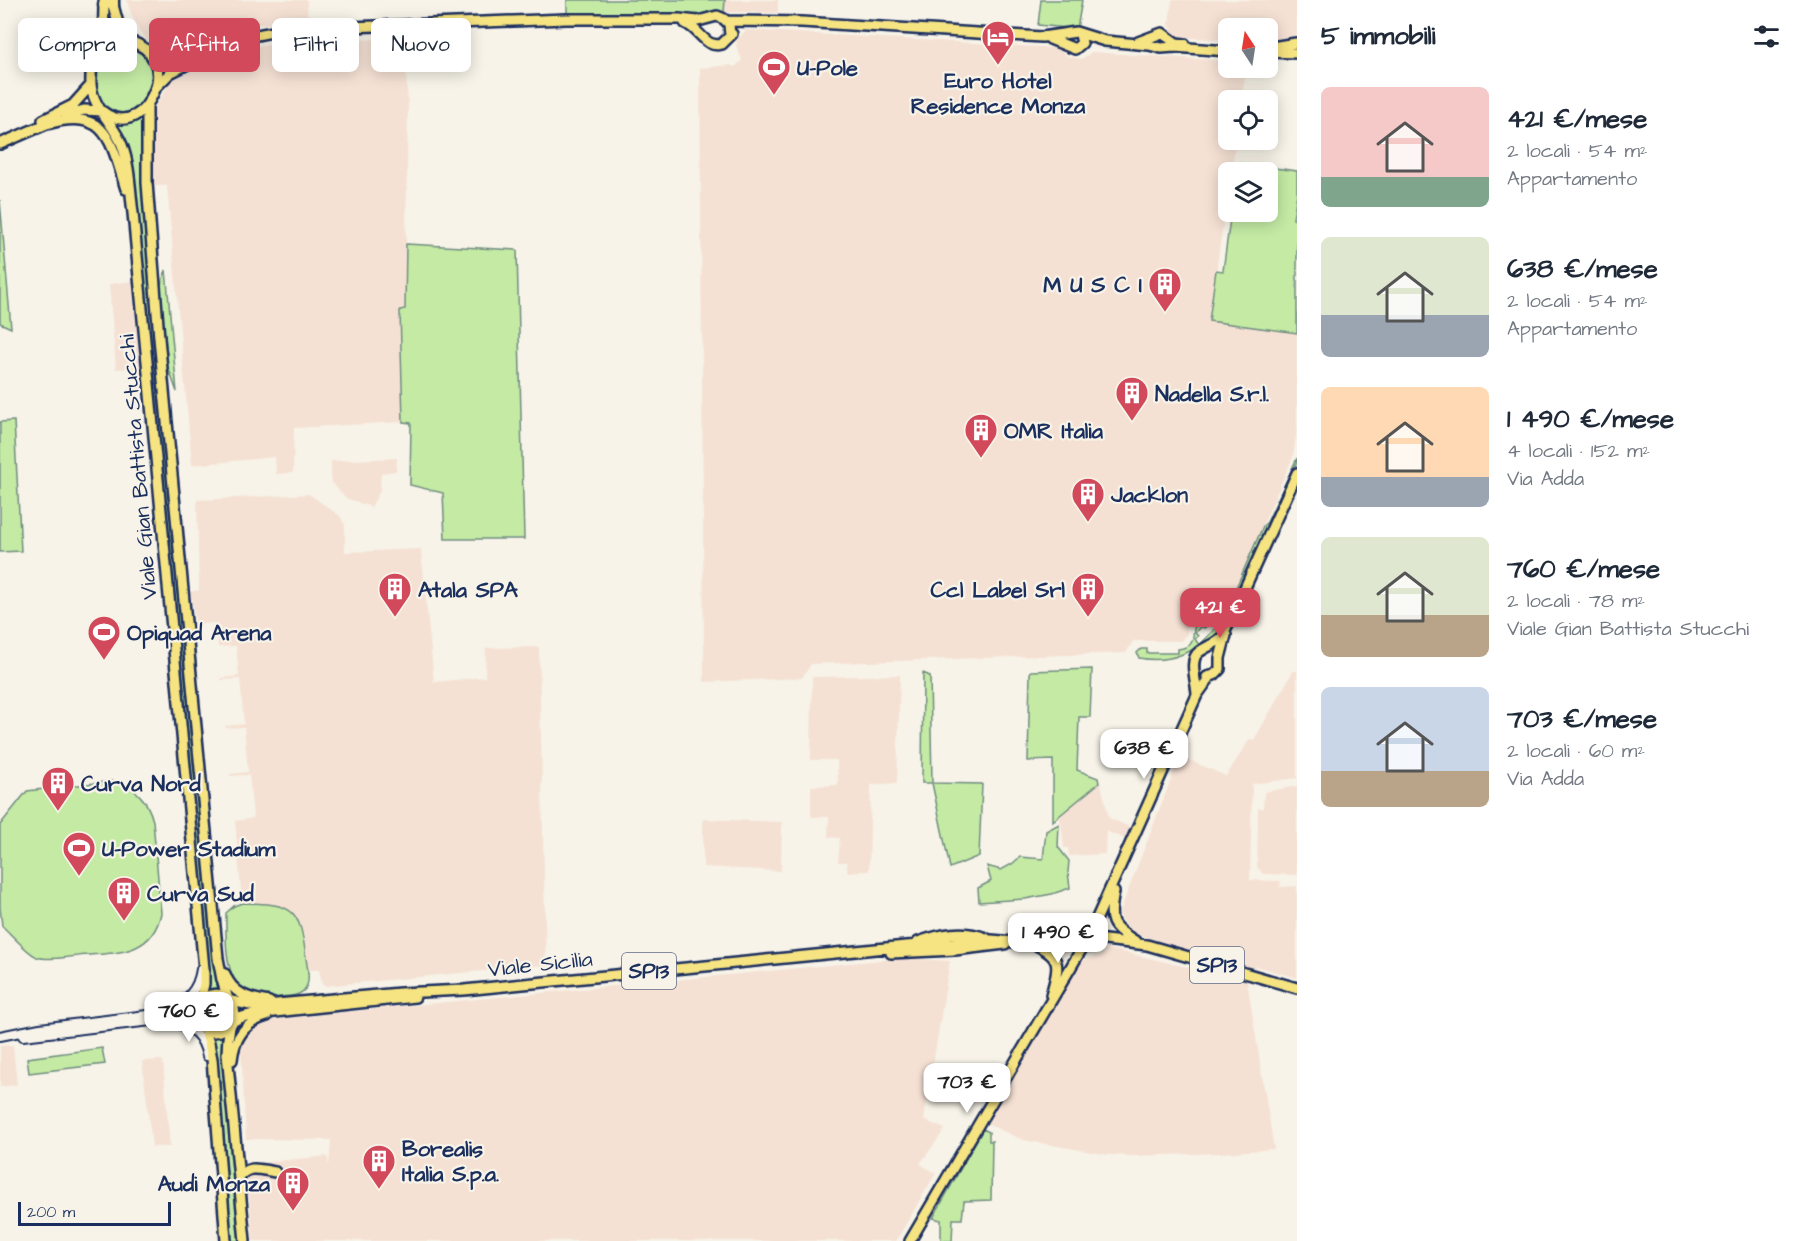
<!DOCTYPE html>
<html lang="it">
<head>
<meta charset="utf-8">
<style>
	:root { --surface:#fff; --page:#f2f2f3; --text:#1f2937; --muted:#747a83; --accent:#d1495b }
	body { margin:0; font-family:"Architects Daughter",sans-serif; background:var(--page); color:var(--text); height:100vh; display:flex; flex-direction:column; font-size:22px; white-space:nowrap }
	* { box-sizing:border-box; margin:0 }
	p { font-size:20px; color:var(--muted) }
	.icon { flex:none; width:33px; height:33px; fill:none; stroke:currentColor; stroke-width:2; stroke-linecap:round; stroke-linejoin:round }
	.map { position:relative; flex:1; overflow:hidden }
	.details { display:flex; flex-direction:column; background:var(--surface); width:510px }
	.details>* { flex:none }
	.top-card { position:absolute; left:18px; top:18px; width:570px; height:54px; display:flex; gap:12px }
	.needle { width:39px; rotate:348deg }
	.controls { position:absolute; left:1218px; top:18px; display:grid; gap:12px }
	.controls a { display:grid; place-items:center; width:60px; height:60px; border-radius:9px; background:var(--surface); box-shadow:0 3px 15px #0003; font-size:30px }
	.scale { position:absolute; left:18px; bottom:15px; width:153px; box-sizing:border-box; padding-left:6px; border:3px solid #1b2f5e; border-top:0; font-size:16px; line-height:21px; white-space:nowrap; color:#1b2f5e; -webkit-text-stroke:4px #f7f3e8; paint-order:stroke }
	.price { position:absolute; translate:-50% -51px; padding:0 14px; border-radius:12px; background:#fff; color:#222; font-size:20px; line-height:39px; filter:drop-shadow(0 2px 3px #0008) }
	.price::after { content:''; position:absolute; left:50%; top:36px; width:18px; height:14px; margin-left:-9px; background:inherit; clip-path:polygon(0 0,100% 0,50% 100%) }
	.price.active { background:var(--accent); color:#fff }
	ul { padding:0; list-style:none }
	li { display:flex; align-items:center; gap:18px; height:150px; padding:0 24px }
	li span { display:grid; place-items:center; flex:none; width:168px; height:120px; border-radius:9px; color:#555 }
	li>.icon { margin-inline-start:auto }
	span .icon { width:72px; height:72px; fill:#fffc; stroke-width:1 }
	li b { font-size:26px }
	h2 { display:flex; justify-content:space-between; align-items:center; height:72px; padding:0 24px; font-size:26px }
	.chip { padding:0 21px; border-radius:9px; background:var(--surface); box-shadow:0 3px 15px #0003; font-size:21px; line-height:54px }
	.chip.active { background:var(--accent); color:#fff }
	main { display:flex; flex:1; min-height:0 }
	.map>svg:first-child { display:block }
	.built { fill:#f5e1d4 }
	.green { fill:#c4eaa4; stroke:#708c81; stroke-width:1.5 }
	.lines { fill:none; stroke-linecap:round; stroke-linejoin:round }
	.minor-casing { stroke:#1b2f5e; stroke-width:12 }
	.major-casing { stroke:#1b2f5e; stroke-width:14 }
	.highway-casing { stroke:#1b2f5e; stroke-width:15 }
	.minor { stroke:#f7f3e8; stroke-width:8 }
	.major { stroke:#f6e381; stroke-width:9 }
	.highway { stroke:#f6e381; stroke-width:10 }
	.labels { text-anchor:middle; stroke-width:4.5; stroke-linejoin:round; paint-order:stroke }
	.shield { fill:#f7f3e8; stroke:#5d6a87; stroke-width:1.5 }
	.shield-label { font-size:21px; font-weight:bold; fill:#1b2f5e }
	.poi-label { font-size:22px; font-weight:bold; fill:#1b2f5e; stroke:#f7f3e8; text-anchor:start }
	.street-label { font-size:22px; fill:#1b2f5e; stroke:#f7f3e8 }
</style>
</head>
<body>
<main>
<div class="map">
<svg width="1297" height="1241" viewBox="0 0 1297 1241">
	<rect width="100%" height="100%" fill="#f7f3e8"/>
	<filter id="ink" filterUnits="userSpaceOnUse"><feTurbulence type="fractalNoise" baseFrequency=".0167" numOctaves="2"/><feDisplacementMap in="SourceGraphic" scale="12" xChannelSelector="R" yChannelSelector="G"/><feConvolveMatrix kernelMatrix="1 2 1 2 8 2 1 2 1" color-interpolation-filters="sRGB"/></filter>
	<g filter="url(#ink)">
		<!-- built -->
		<path class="built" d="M127 0H307L308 21 259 24 181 52 166 51 149 42 140 32 130 11Z
			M725 0H778V13L724 12Z
			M1172 0H1297V35L1268 41V28H1228V40L1178 37 1175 36 1169 24Z
			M746 30 1058 48 1067 56 1081 59 1092 52 1228 61V68H1239L1245 75 1242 100H1228V140H1236L1231 172H1228V189L1209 321 1297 333V430L1293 457 1226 608H1220V605L1214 608 1186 609 1187 634 1181 641H1133L1126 653 811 664 802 678 704 682 700 68 730 65 735 67 742 60 736 46 737 40Z
			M400 38 404 45 408 103 405 310H401L403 422 294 428 293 473 276 474 275 457 192 465 167 186H154L153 110 172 79 251 47 269 44Z
			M132 281 141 368 116 369 109 284Z
			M397 458 396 471 381 473 380 491 371 507 346 498 331 482V461Z
			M309 494 340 516 345 525V552L421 549 434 682 485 677 486 648 539 647 546 965 324 986 322 984 319 970H308L304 935 268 904 242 903 235 821 253 818 249 775 230 776V774L248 772 244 727 226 728 225 726 244 724 240 679 221 680V678L239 676 236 646 218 647 217 623 196 624 190 592 199 590 197 500Z
			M1293 671H1297V778L1252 784 1250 880 1281 881 1280 887 1297 886V978L1255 966 1254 969 1131 933 1119 914 1180 756 1226 776 1250 739 1254 740Z
			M900 675 897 783 871 785 869 871 847 872V862H838L840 838 828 837 829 817H811V786L838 785 837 760H811L812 677Z
			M1099 783 1101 784 1109 818 1130 827 1128 833 1125 839 1106 831 1105 854 1069 856 1068 848H1064L1061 823 1059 817Z
			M1297 786V875L1263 874 1257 867 1258 808H1263L1264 792Z
			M703 819 782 822 781 871 703 867Z
			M1106 948 1247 981 1274 1149 1221 1153 1135 1156 1108 1155 1023 1140 985 1123 1080 962 1104 953Z
			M902 958 950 961 924 1120 945 1129 920 1164 936 1173 896 1241H253L246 1164 327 1156 329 1165 331 1140 246 1139 241 1050 245 1039 261 1024 281 1018Z
			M13 1045 17 1085 0 1087V1046Z
			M163 1060 170 1147H152L142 1061Z"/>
		<!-- green -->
		<path class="green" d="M567 0H725L724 12H714L695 18 567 14Z
			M1041 0H1082L1077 29 1038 25Z
			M121 46C167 47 158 106 126 113 96 119 87 70 104 53 108 49 115 47 121 46Z
			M143 116V198L180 603 215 955 222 991 206 992 135 199 114 122C126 124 133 124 143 116Z
			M1238 163 1297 171V193L1293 219 1297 220V333L1209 321 1216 270 1223 271 1231 212H1268V172H1237Z
			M0 200 11 328 0 323Z
			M406 244 517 250 524 539H445L443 493 410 485 411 423 403 422 400 310 405 309Z
			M166 270 177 392 168 367 160 287Z
			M14 421 21 551 0 552V422Z
			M1297 458V462L1217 635C1210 643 1204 644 1196 648 1177 658 1161 662 1139 658L1137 653 1141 649H1147V653H1178V649C1203 646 1186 628 1200 621L1201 625 1206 626 1207 623 1208 625 1204 628 1201 626 1195 633 1198 636 1195 639 1199 645 1214 630 1223 617 1220 614V608H1227L1263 526 1267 522Z
			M1092 669 1090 717H1079L1077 770 1098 778 1099 783 1053 821V760L1028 761 1030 674 1031 671Z
			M923 673 930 676 932 783 982 784 979 856 950 868 932 783H922Z
			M113 781C135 787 147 798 153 821L161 913C152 957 114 952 78 956 65 957 49 961 37 957 27 953 10 933 2 926L0 907V825L27 791Z
			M1059 824 1058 847 1069 861 1068 872 1070 888 1052 894 1025 899 979 902 978 888 991 881 987 866 1001 870 1012 864 1020 857 1043 859 1046 831Z
			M242 903C292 904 300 906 306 958 307 967 311 981 305 989 299 997 288 996 279 997 222 1002 226 954 226 913L234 906Z
			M201 1014a14 14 0 1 1 28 0a14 14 0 1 1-28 0Z
			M226 1032 242 1241H231L215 1055 209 1034Z
			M102 1048 105 1064 29 1073 27 1058Z
			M983 1129 989 1132V1141H992L991 1200 964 1201 962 1219H953L952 1241H941V1220L933 1218Z"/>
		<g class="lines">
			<!-- minor casing -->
			<g class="minor-casing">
				<path id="minor" d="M166 1010C186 1002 198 991 201 969
					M173 1023C193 1026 203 1037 207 1056
					M0 1036 40 1028 180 1011 190 1008 201 1001
					M23 1036 160 1020H179L201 1025"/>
			</g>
			<!-- major casing -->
			<g class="major-casing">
				<path id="major" d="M113 5 119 27 130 40
					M727 21 802 22 1042 37 1076 32 1105 41 1149 45 1161 48 1175 47 1228 51
					M685 23C700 29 705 49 722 44L732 34
					M1050 39 1075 49 1082 43 1080 35
					M1138 42 1162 33 1176 43 1185 44
					M103 46 104 5
					M1272 47 1296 43
					M1268 52 1297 53
					M156 62C178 68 210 49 231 42 253 35 274 31 296 29L566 19H679L698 21 717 16 724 19 729 24 730 36
					M156 87 170 73 190 63
					M147 105V183L159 338 218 958 222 980 228 999
					M102 111C112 119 124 122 136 115 144 110 149 103 153 94 179 41 87 10 91 85 93 108 114 124 122 145 130 166 130 191 133 213L204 969V984L199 1005
					M66 115 84 110 102 111
					M43 120 73 105 91 85
					M47 124C107 106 111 142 126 189
					M0 144 51 122
					M1207 677 1214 675 1220 669V658L1226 635
					M1197 695C1197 683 1188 660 1199 652 1207 646 1216 644 1223 636L1297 473
					M1114 892C1108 921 1110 926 1135 941
					M918 942C941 934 962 929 986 938
					M1031 942C1062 958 1060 962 1051 995
					M891 953 955 950 1005 944
					M225 974C232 994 250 999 269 1002
					M231 1001 255 1006 400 993 464 990 906 946 991 940 1015 942 1088 938 1147 945 1297 988
					M203 1026 209 1043 212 1059 226 1241
					M232 1060C234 1039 245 1022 267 1016
					M239 1177C250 1164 260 1170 275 1172
					M245 1241 227 1054C227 1045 228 1036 230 1027 232 1020 236 1016 234 1009 230 987 196 991 197 1013 197 1023 205 1031 214 1032 224 1032 227 1026 234 1021 240 1017 248 1015 256 1014L415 997
					M910 1241 1088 938 1197 695 1210 677"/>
			</g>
			<!-- highway casing -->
			<g class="highway-casing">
				<path id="highway" d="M104 5 105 0
					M113 5V0"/>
			</g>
			<!-- minor -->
			<use href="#minor" class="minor"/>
			<!-- major -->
			<use href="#major" class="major"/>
			<!-- highway -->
			<use href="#highway" class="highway"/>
		</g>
	</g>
	<!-- icons -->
	<defs>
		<g id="hotel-pin" transform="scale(1.725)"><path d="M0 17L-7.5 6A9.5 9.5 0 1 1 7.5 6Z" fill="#d1495b" stroke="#f7f3e8"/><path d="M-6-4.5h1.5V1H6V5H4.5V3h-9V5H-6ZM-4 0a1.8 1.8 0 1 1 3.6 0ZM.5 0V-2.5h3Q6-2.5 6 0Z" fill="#fff"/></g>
		<g id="stadium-pin" transform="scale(1.725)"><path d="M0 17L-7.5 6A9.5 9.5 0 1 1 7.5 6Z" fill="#d1495b" stroke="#f7f3e8"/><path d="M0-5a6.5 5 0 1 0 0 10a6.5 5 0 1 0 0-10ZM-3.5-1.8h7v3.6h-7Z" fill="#fff"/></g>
		<g id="building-pin" transform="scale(1.725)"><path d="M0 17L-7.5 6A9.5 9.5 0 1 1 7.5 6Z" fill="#d1495b" stroke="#f7f3e8"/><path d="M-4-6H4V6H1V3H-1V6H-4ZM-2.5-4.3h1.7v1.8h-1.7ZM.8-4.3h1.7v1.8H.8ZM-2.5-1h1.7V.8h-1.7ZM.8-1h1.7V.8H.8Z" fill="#fff"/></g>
	</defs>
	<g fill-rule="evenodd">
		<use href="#hotel-pin" x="998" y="37"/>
		<use href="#stadium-pin" x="774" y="67"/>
		<use href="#building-pin" x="1165" y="284"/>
		<use href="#building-pin" x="1132" y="393"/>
		<use href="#building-pin" x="981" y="430"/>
		<use href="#building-pin" x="1088" y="494"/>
		<use href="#building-pin" x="395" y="589"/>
		<use href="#building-pin" x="1088" y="589"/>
		<use href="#stadium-pin" x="104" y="632"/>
		<use href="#building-pin" x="58" y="783"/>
		<use href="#stadium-pin" x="79" y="848"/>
		<use href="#building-pin" x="124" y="893"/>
		<use href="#building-pin" x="379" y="1161"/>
		<use href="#building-pin" x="293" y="1183"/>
	</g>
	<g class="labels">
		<!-- shield labels -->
		<g class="shield">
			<rect x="1190" y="947" width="54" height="36" rx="4.5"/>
			<rect x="622" y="953" width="54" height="36" rx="4.5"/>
		</g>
		<g class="shield-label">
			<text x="1217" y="972">SP13</text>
			<text x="649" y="978">SP13</text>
		</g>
		<!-- poi labels -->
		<g class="poi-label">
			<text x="797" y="75">U-Pole</text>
			<text x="998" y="88" text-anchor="middle">Euro Hotel<tspan x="998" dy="25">Residence Monza</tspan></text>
			<text x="1142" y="292" text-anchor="end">M U S C I</text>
			<text x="1155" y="401">Nadella S.r.l.</text>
			<text x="1004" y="438">OMR Italia</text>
			<text x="1111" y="502">Jacklon</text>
			<text x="418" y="597">Atala SPA</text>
			<text x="1065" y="597" text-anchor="end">Ccl Label Srl</text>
			<text x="127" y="640">Opiquad Arena</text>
			<text x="81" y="791">Curva Nord</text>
			<text x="102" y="856">U-Power Stadium</text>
			<text x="147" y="901">Curva Sud</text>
			<text x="402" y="1156">Borealis<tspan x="402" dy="25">Italia S.p.a.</tspan></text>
			<text x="270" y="1191" text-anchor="end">Audi Monza</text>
		</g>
		<!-- street labels -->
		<g class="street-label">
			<text transform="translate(137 467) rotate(-95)" y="8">Viale Gian Battista Stucchi</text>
			<text transform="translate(540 963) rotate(-6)" y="8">Viale Sicilia</text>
		</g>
	</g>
</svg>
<div class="controls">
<a><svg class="needle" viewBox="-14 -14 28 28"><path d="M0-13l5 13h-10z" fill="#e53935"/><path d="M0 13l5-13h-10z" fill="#747a83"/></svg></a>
<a><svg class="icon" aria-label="locate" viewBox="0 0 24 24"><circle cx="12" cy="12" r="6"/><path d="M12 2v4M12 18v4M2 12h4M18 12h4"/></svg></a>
<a><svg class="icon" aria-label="layers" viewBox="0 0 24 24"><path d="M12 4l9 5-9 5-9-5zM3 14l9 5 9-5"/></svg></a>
</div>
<div class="scale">200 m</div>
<b class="price active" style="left:1220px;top:639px">421 €</b>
<b class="price" style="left:1144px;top:780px">638 €</b>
<b class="price" style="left:1058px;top:964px">1 490 €</b>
<b class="price" style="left:189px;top:1043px">760 €</b>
<b class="price" style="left:967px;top:1114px">703 €</b>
<div class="top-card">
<a class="chip">Compra</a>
<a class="chip active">Affitta</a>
<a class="chip">Filtri</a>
<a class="chip">Nuovo</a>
</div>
</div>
<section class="details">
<h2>5 immobili<svg class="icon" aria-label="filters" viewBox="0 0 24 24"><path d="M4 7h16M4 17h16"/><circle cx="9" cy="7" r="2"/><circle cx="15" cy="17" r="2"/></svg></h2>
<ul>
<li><span style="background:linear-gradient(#f6c9c9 75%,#7fa58c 0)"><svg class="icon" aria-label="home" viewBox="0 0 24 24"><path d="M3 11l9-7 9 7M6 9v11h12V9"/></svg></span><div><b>421 €/mese</b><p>2 locali · 54 m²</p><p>Appartamento</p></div></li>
<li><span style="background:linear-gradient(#dfe7d0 65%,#9aa5b1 0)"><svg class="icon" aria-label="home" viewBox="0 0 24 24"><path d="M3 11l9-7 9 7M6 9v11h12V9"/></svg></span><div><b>638 €/mese</b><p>2 locali · 54 m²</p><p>Appartamento</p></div></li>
<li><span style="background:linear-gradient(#ffd9b3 75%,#9aa5b1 0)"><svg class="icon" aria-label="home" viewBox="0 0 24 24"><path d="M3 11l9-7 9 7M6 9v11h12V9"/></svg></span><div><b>1 490 €/mese</b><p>4 locali · 152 m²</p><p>Via Adda</p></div></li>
<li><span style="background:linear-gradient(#dfe7d0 65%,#b9a48a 0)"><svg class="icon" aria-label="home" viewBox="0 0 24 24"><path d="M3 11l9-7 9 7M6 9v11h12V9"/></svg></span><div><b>760 €/mese</b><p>2 locali · 78 m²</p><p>Viale Gian Battista Stucchi</p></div></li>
<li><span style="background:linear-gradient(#c9d6e8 70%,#b9a48a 0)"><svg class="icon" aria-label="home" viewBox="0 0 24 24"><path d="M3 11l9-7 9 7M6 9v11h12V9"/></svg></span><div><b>703 €/mese</b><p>2 locali · 60 m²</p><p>Via Adda</p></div></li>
</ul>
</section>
</main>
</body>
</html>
